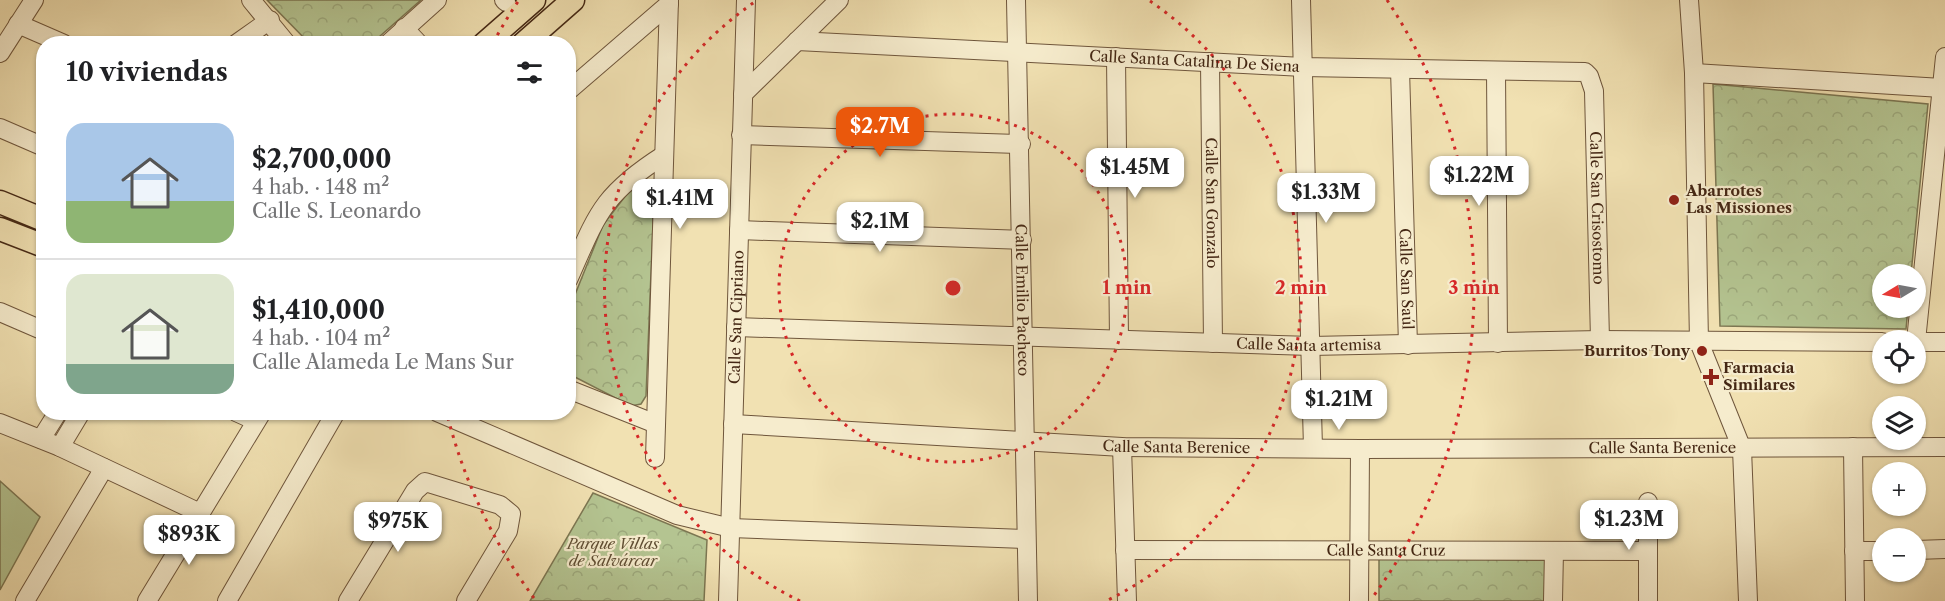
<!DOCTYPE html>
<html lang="es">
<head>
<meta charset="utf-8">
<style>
	:root { --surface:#fff; --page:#f2f2f2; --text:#202124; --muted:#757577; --line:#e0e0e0; --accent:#ea580c }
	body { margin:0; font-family:"Libre Caslon Text",serif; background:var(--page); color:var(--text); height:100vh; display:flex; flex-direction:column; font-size:22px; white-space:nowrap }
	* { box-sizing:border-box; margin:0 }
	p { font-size:20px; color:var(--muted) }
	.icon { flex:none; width:33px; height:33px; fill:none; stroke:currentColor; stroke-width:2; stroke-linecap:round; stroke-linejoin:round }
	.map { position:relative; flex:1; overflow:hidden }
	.details { position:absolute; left:36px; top:36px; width:540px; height:384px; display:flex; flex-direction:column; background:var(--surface); border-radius:24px; box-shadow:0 2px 4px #0004 }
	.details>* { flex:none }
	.needle { width:39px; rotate:260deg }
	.fabs { position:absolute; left:1872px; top:264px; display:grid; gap:12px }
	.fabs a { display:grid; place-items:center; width:54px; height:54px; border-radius:50%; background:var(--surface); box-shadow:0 2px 4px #0004; font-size:30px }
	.price { position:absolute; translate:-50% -51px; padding:0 14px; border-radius:12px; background:#fff; color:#222; font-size:20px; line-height:39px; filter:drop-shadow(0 2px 3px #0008) }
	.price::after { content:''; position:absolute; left:50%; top:36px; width:18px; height:14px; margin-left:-9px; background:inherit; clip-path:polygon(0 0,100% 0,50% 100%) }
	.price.current { background:var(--accent); color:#fff }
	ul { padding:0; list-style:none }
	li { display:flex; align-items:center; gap:18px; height:150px; padding:0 30px }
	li+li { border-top:2px solid var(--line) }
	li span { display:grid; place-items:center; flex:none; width:168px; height:120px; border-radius:18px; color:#555 }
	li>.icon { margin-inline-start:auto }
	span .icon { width:72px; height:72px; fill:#fffc; stroke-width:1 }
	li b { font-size:26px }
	h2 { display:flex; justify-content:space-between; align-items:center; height:72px; padding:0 30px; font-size:26px }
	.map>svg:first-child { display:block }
	.green { fill:#b4c491; stroke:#7c7652; stroke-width:1.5 }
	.forest { fill:url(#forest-crowns); stroke:#7c7652; stroke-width:1.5 }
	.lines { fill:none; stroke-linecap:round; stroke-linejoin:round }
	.minor-casing { stroke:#6f563c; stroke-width:20 }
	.major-casing { stroke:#442714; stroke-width:25 }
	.minor { stroke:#f6eccd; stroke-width:18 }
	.major { stroke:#f1e1b2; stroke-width:22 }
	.ring { fill:none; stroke:#d62828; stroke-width:3; stroke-dasharray:3 6 }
	.poi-dot { fill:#8f2418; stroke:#f6eccd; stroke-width:2 }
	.labels { text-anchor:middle; stroke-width:4.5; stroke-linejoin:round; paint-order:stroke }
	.street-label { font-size:15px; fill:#442714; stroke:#f6eccd }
	.poi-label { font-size:15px; font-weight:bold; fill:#442714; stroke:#f6eccd; text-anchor:start }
	.park-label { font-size:15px; font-style:italic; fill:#604e33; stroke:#f6eccd }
	.centre { fill:#d62828; stroke:#f6eccd; stroke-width:3 }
	.ring-label { font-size:18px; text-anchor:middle; font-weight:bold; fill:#d62828; stroke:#f6eccd; stroke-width:4.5; stroke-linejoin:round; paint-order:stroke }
</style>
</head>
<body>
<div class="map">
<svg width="1945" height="601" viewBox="0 0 1945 601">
	<defs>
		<pattern id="forest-crowns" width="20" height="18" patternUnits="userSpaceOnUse" patternTransform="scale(1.5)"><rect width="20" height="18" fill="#b4c491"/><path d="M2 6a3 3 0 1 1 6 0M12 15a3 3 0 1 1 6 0" fill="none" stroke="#9ca87c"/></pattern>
	</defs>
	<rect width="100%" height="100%" fill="#f1e1b2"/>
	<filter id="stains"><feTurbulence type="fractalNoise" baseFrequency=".00333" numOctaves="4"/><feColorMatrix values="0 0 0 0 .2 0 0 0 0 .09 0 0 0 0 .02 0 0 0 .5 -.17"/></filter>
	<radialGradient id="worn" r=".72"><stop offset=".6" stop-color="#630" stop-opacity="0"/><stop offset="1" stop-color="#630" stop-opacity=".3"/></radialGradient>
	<!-- green -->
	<path class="green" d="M0 481 40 517 0 590Z"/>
	<!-- forest -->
	<path class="forest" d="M267 0H421L371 44 309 43Z
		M1713 84 1928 104 1911 274H1882V308H1908L1906 329 1720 326Z
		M651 188 654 199 646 396 641 404 631 406 569 374 568 312 603 225 630 190Z
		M593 493 707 540 704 601H530Z
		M1379 558 1545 560V601H1379Z"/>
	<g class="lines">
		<!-- minor casing -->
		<g class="minor-casing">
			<g id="minor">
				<path d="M251 0 287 44"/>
				<path d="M504 0 506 2"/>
				<path id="s1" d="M1016 0 1028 601"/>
				<path d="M1301 0 1313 448"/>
				<path d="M1689 0 1694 73 1699 342 1742 449 1748 601"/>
				<path d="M18 24 64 44"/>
				<path d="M404 28 419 44"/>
				<path id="s2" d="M797 41 1303 67 1585 72 1589 76 1594 91 1600 340"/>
				<path d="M236 44 270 20"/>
				<path d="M388 44 437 0"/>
				<path d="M0 53 34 0"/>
				<path d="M1116 57 1119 340"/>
				<path id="s3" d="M1210 62 1213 343"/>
				<path id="s4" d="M1400 69 1408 345"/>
				<path d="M1496 71 1498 343"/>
				<path d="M1694 73 1942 88"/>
				<path d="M568 91 669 4"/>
				<path d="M743 94 839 0"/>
				<path d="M0 128 44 147"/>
				<path d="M741 135 1021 144"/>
				<path d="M739 230 1022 240"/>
				<path d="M568 280C597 215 601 195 664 155"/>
				<path d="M0 312 44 331"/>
				<path id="s5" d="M736 327 1311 346 1600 340 1882 342"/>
				<path d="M1916 341 1945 57"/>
				<path d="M1916 342H1945"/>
				<path d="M568 389 656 424"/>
				<path d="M236 412 256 421"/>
				<path d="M437 412 677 515 731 528 1025 539"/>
				<path d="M0 423 60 447 200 513"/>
				<path id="s6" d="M733 424 1122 447 1360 449 1945 447"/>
				<path d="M41 439 58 412"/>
				<path d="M60 447 81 412"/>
				<path d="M1122 447 1127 601"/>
				<path d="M1853 447 1855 601"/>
				<path d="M655 458 669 0"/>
				<path d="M1648 502V601"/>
				<path id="s7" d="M1125 550 1647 551"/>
				<path d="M1916 550 1945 549"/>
				<path d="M1854 551H1882"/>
				<path d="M25 601 104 468"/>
				<path d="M147 601 262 412"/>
				<path d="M227 601 336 412"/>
				<path d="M348 601 415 491 425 482 500 505 511 514 508 531 466 601"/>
				<path id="s8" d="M728 601 746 0"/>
				<path d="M1359 601 1360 449"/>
				<path d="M1553 601 1554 551"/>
			</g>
		</g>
		<!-- major casing -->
		<g class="major-casing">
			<path id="major" d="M484 44 534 0
				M523 44 573 0
				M0 202 44 220
				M0 229 44 246"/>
		</g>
		<!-- minor -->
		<use href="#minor" class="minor"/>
		<!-- major -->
		<use href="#major" class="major"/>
	</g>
	<!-- distance rings -->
	<g class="ring">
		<circle cx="953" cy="288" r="174"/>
		<path d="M800 601A348 348 0 0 1 756 1M1150 1A348 348 0 0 1 1106 601"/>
		<path d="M534 598A521 521 0 0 1 447 414M493 43A521 521 0 0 1 519 0M1387 0A521 521 0 0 1 1372 598"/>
	</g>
	<!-- markers -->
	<g class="poi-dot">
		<circle cx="1674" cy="200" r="6"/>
		<circle cx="1702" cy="351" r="6"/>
		<path d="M1708 368h6v6h6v6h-6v6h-6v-6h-6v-6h6z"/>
	</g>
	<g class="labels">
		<!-- street labels -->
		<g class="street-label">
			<text dy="5" stroke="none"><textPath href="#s2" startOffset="398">Calle Santa Catalina De Siena</textPath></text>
			<text dy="5" stroke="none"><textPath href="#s3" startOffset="141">Calle San Gonzalo</textPath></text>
			<text dy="5" stroke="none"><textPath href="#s2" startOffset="927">Calle San Crisostomo</textPath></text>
			<text dy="5" stroke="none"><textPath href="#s4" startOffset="210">Calle San Saúl</textPath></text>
			<text dy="5" stroke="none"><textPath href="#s1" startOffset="300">Calle Emilio Pacheco</textPath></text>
			<text dy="5" stroke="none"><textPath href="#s8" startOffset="284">Calle San Cipriano</textPath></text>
			<text dy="5" stroke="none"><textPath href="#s5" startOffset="573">Calle Santa artemisa</textPath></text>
			<text dy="5" stroke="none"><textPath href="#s6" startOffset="444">Calle Santa Berenice</textPath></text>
			<text dy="5" stroke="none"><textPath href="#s6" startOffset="930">Calle Santa Berenice</textPath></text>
			<text dy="5" stroke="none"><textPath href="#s7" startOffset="261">Calle Santa Cruz</textPath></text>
		</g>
		<!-- poi labels -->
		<g class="poi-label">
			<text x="1686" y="196">Abarrotes<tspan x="1686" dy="17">Las Missiones</tspan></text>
			<text x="1690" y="356" text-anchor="end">Burritos Tony</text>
			<text x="1723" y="373">Farmacia<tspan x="1723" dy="17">Similares</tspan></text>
		</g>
		<!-- park labels -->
		<g class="park-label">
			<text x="613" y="549">Parque Villas<tspan x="613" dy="17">de Salvárcar</tspan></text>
		</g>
	</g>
	<circle cx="953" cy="288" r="9" class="centre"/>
	<g class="ring-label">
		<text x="1127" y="294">1 min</text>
		<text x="1301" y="294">2 min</text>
		<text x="1474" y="294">3 min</text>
	</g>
	<rect width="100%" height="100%" filter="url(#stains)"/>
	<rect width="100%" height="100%" fill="url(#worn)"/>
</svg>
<div class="fabs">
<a><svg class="needle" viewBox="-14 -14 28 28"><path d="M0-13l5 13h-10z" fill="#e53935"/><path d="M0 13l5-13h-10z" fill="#757577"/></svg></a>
<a><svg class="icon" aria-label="locate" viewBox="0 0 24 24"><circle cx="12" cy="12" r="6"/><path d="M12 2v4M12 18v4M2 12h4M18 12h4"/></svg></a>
<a><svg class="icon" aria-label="layers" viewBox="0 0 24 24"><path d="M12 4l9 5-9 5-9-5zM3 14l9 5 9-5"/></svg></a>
<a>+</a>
<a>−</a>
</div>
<b class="price current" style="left:880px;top:158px">$2.7M</b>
<b class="price" style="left:1135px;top:199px">$1.45M</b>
<b class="price" style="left:1479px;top:207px">$1.22M</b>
<b class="price" style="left:1326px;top:224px">$1.33M</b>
<b class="price" style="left:680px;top:230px">$1.41M</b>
<b class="price" style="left:880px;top:253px">$2.1M</b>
<b class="price" style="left:1339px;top:431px">$1.21M</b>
<b class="price" style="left:1629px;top:551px">$1.23M</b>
<b class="price" style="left:398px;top:553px">$975K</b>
<b class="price" style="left:189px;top:566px">$893K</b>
<section class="details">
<h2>10 viviendas<svg class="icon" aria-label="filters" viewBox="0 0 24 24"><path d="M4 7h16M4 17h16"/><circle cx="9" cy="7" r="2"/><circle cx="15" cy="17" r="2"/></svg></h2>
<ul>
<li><span style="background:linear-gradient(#a9c7e8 65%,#8fb573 0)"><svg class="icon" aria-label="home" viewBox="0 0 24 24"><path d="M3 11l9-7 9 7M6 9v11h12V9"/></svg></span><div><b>$2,700,000</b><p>4 hab. · 148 m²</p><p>Calle S. Leonardo</p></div></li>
<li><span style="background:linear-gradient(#dfe7d0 75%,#7fa58c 0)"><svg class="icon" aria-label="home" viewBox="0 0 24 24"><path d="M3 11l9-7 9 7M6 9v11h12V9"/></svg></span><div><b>$1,410,000</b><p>4 hab. · 104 m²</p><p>Calle Alameda Le Mans Sur</p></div></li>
</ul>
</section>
</div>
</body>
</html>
